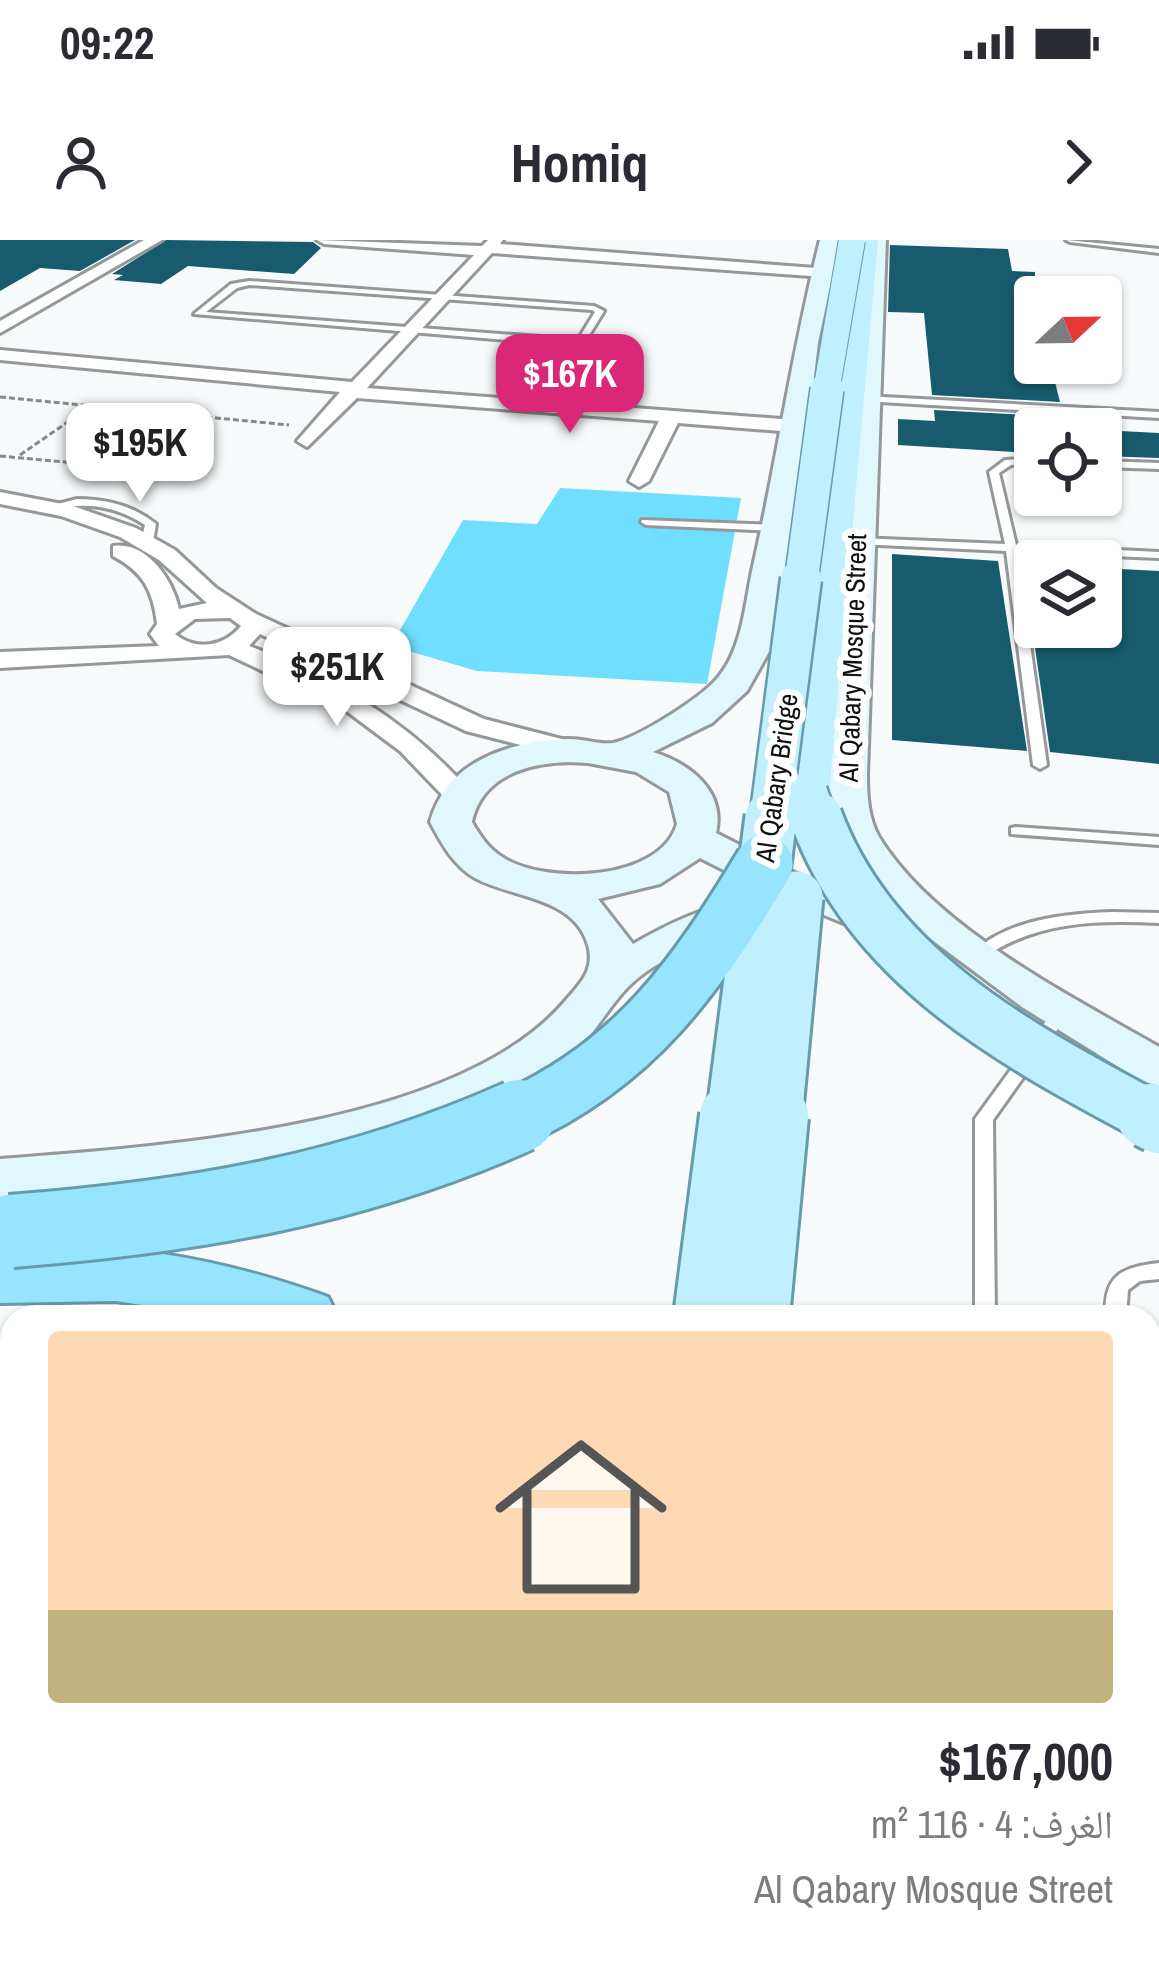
<!DOCTYPE html>
<html lang="ar">
<head>
<meta charset="utf-8">
<style>
	:root { --surface:#fff; --page:#f7f7f7; --text:#2b2b33; --muted:#7c7c81; --line:#e1e1e2; --accent:#db2777 }
	body { margin:0; font-family:"Archivo Narrow","Noto Naskh Arabic",sans-serif; background:var(--page); color:var(--text); direction:rtl; height:100vh; display:flex; flex-direction:column; font-size:45px; white-space:nowrap }
	* { box-sizing:border-box; margin:0 }
	p { font-size:39px; color:var(--muted) }
	.icon { flex:none; width:66px; height:66px; fill:none; stroke:currentColor; stroke-width:2; stroke-linecap:round; stroke-linejoin:round }
	.map { position:relative; flex:1; overflow:hidden; direction:ltr }
	.drawer { position:absolute; left:0px; top:1065px; width:1161px; height:663px; display:flex; flex-direction:column; background:var(--surface); border-radius:36px 36px 0 0; box-shadow:0 3px 9px #0004; direction:rtl }
	.drawer>* { flex:none }
	.needle { width:78px; rotate:68deg }
	.fabs { position:absolute; left:1014px; top:36px; display:grid; gap:24px }
	.fabs a { display:grid; place-items:center; width:108px; height:108px; border-radius:12px; background:var(--surface); box-shadow:0 3px 9px #0004; font-size:60px }
	.price { position:absolute; translate:-50% -102px; padding:0 27px; border-radius:24px; background:#fff; color:#222; font-size:39px; line-height:78px; filter:drop-shadow(0 3px 6px #0008) }
	.price::after { content:''; position:absolute; left:50%; top:72px; width:36px; height:27px; margin-left:-18px; background:inherit; clip-path:polygon(0 0,100% 0,50% 100%) }
	.price.current { background:var(--accent); color:#fff }
	ul { padding:0; list-style:none }
	li { display:grid; align-content:center; gap:24px; height:636px; padding:0 48px }
	li+li { border-top:3px solid var(--line) }
	li span { display:grid; place-items:center; height:372px; border-radius:12px; color:#555 }
	li>.icon { margin-inline-start:auto }
	span .icon { width:216px; height:216px; fill:#fffc; stroke-width:1 }
	li b { font-size:51px }
	.status { display:flex; justify-content:space-between; align-items:center; height:84px; padding:0 60px; background:var(--surface); direction:ltr }
	.status svg { height:33px; fill:currentColor }
	header { display:flex; justify-content:space-between; align-items:center; height:156px; padding:0 48px; background:var(--surface); font-size:54px; font-weight:700 }
	.map>svg:first-child { display:block }
	.green { fill:#70deff }
	.building { fill:#185b6e }
	.lines { fill:none; stroke-linecap:round; stroke-linejoin:round }
	.lane-casing { stroke:#949899; stroke-width:6 }
	.street-casing { stroke:#949899; stroke-width:6 }
	.secondary-casing { stroke:#949899; stroke-width:6 }
	.primary-casing { stroke:#679aaa; stroke-width:6 }
	.highway-casing { stroke:#679aaa; stroke-width:6 }
	.path { stroke:#868889; stroke-width:3; stroke-dasharray:6 3; stroke-linecap:butt }
	.lane { fill:#fff; fill-rule:evenodd }
	.street { fill:#fff; fill-rule:evenodd }
	.secondary { fill:#e0f7fe; fill-rule:evenodd }
	.primary { fill:#c0effe; fill-rule:evenodd }
	.highway { fill:#96e4fd; fill-rule:evenodd }
	.primary-bridge-far4-casing { stroke:#679aaa; stroke-width:28; stroke-linecap:butt }
	.primary-bridge-far3-casing { stroke:#679aaa; stroke-width:36; stroke-linecap:butt }
	.primary-bridge-far2-casing { stroke:#679aaa; stroke-width:45; stroke-linecap:butt }
	.primary-bridge-far1-casing { stroke:#679aaa; stroke-width:57; stroke-linecap:butt }
	.primary-bridge-casing { stroke:#679aaa; stroke-width:70; stroke-linecap:butt }
	.highway-bridge-far1-casing { stroke:#679aaa; stroke-width:63; stroke-linecap:butt }
	.highway-bridge-casing { stroke:#679aaa; stroke-width:78; stroke-linecap:butt }
	.primary-bridge-far4 { stroke:#c0effe; stroke-width:26 }
	.primary-bridge-far3 { stroke:#c0effe; stroke-width:33 }
	.primary-bridge-far2 { stroke:#c0effe; stroke-width:40 }
	.primary-bridge-far1 { stroke:#c0effe; stroke-width:51 }
	.primary-bridge { stroke:#c0effe; stroke-width:64 }
	.highway-bridge-far1 { stroke:#96e4fd; stroke-width:57 }
	.highway-bridge { stroke:#96e4fd; stroke-width:72 }
	.labels { text-anchor:middle; stroke-width:12; stroke-linejoin:round; paint-order:stroke }
	.far-street-label { font-size:27px; fill:#0f1010; stroke:#fff }
</style>
</head>
<body>
<div class="status"><b>09:22</b><svg viewBox="0 0 49 12"><path d="M0 12V9h3v3zM5 12V6h3v6zM10 12V3h3v9zM15 12V0h3v12zM26 1h20v11H26zM47 4h2v5h-2z"/></svg></div>
<header><svg class="icon" aria-label="forward" viewBox="0 0 24 24"><path d="M9 5l7 7-7 7"/></svg>Homiq<svg class="icon" aria-label="person" viewBox="0 0 24 24"><circle cx="12" cy="8" r="4"/><path d="M4 21q1-7 8-7t8 7"/></svg></header>
<div class="map">
<svg width="1159" height="1726" viewBox="0 0 1159 1726">
	<rect width="100%" height="100%" fill="#f6fafb"/>
	<!-- green -->
	<path class="green" d="M560 248 741 258 707 444 477 431 391 406 463 280 537 284Z"/>
	<!-- building -->
	<path class="building" d="M0 0H135L80 31 40 28 0 51Z
		M166 0 313 2 321 8 294 34 188 26 161 44 114 40 123 35 112 34Z
		M890 5 1008 9 1012 31 1035 32V125L1051 126 1060 162 932 155 924 73 888 72Z
		M934 170 1064 177 1067 189H1026L1030 213 898 205V179L935 181Z
		M1101 190 1159 193V218L1101 216Z
		M892 314 998 321 1027 511 892 500Z
		M1101 328 1159 331V524L1050 512 1032 387H1101Z"/>
	<g class="lines">
		<!-- lane casing -->
		<g class="lane-casing">
			<path id="lane" d="M1066 0 1159 9V13L1070 2Z
				M249 41 594 66 604 71 585 102 567 105 194 74 231 44ZM249 45 592 70 595 72 579 98 567 99 206 72 237 48Z
				M865 156 1159 172V178L862 161Z
				M1035 218V224L1011 225 999 233 1016 305 1159 312V318L1017 312 1047 525 1040 529 1033 525 1006 311 858 304 852 301 858 298 1005 304 989 232 1005 220Z
				M1101 221 1159 223V229L1101 227Z
				M77 259C106 259 134 266 156 284L153 302 147 305 141 302 145 285C116 266 86 261 52 270L47 267Z
				M642 280 775 285 780 288 775 291 646 285 641 282Z
				M1016 587 1159 597V605L1011 594V588Z
				M1112 672 1159 673V683C1097 680 1039 681 986 716L980 718 972 713C1009 679 1064 674 1112 672Z
				M1063 765 1071 770 993 880 995 1077H975V879L1057 766Z
				M1159 1023V1039L1140 1041 1128 1050 1126 1077H1106C1103 1036 1121 1027 1159 1023Z"/>
		</g>
		<!-- street casing -->
		<g class="street-casing">
			<path id="street" d="M144 0H162L0 93V81Z
				M317 0 482 6 488 0H503L500 4 829 29V35L824 37 492 13 367 148 794 180 804 186 794 192 678 183 649 241 639 247 629 241 659 181 357 158 307 207 297 201 340 152 0 120V110L352 142 474 15 324 4Z
				M0 252 73 266 136 288 175 310 216 348 256 374 484 479 581 504 585 510 571 518 466 491 260 394 249 406C334 437 407 481 468 549L472 555 458 564 448 561 400 511 345 470 229 415 0 428V412L159 406 150 394 157 384C153 350 143 332 113 316V306C147 301 173 340 179 369L207 363 159 320 120 297 61 276 0 264ZM230 378 241 386C224 407 196 411 175 394L195 379Z"/>
		</g>
		<!-- secondary casing -->
		<g class="secondary-casing">
			<path id="secondary" d="M820 0H840L818 103 802 237 770 410 747 451 712 483 653 512C689 523 726 551 716 593L795 633 898 673C865 637 830 602 827 550L859 53 866 0H886L867 534C867 555 868 578 879 597 934 687 1070 756 1159 807V846L1141 841 1022 767 920 691 915 699 899 702 883 699 765 651 700 618 660 644 598 659 633 704C668 684 725 654 766 664L772 673 766 682C720 697 660 713 626 749 611 765 600 784 586 800 570 818 540 836 519 847 376 924 160 945 0 957V919C158 907 459 888 566 760 581 743 595 729 588 705 574 656 511 658 475 638 453 625 442 604 430 582 447 520 509 502 567 499 582 498 599 505 613 503 638 498 705 456 720 435 742 407 745 365 752 331 777 221 792 110 820 0ZM588 523 636 532 669 552 677 584C660 642 544 645 502 617 488 608 480 596 472 582 483 530 541 519 588 523Z"/>
		</g>
		<!-- primary casing -->
		<g class="primary-casing">
			<path id="primary" d="M854 0H878L829 553 823 563 807 566 791 563 785 553Z
				M580 1716H670L669 1726H579Z"/>
		</g>
		<!-- highway casing -->
		<g class="highway-casing">
			<path id="highway" d="M78 1006C165 1009 245 1027 328 1057L338 1077H217L116 1061 0 1063V1009Z
				M0 1198 12 1202V1270L0 1266Z
				M0 1361 12 1365V1450L0 1445Z
				M0 1553 12 1558V1654L0 1649Z
				M1149 1597 1159 1601V1699L1149 1695Z
				M237 1716H358L362 1726H241Z
				M416 1716H517L513 1726H412Z
				M662 1716H785L789 1726H666Z"/>
		</g>
		<!-- path -->
		<path class="path" d="M0 157 289 185
			M20 215 88 168
			M0 216 118 227"/>
		<!-- lane -->
		<use href="#lane" class="lane"/>
		<!-- street -->
		<use href="#street" class="street"/>
		<!-- secondary -->
		<use href="#secondary" class="secondary"/>
		<!-- primary -->
		<use href="#primary" class="primary"/>
		<!-- highway -->
		<use href="#highway" class="highway"/>
		<!-- primary-bridge-far4 casing -->
		<g class="primary-bridge-far4-casing">
			<path id="primary-bridge-far4" d="M826 152 852 0"/>
		</g>
		<!-- primary-bridge-far3 casing -->
		<g class="primary-bridge-far3-casing">
			<path id="primary-bridge-far3" d="M801 342 827 149"/>
		</g>
		<!-- primary-bridge-far2 casing -->
		<g class="primary-bridge-far2-casing">
			<path id="primary-bridge-far2" d="M807 553 817 580
				M770 580 801 339"/>
		</g>
		<!-- primary-bridge-far1 casing -->
		<g class="primary-bridge-far1-casing">
			<path id="primary-bridge-far1" d="M816 577C871 729 1020 807 1155 879
				M732 879 771 577
				M776 879 797 657"/>
		</g>
		<!-- primary-bridge casing -->
		<g class="primary-bridge-casing">
			<path id="primary-bridge" d="M1149 876 1159 881
				M706 1077 732 876
				M757 1077 776 876"/>
		</g>
		<!-- highway-bridge-far1 casing -->
		<g class="highway-bridge-far1-casing">
			<path id="highway-bridge-far1" d="M512 879C636 824 697 735 764 624"/>
		</g>
		<!-- highway-bridge casing -->
		<g class="highway-bridge-casing">
			<path id="highway-bridge" d="M11 991C192 977 353 950 519 876"/>
		</g>
		<!-- primary-bridge-far4 -->
		<use href="#primary-bridge-far4" class="primary-bridge-far4"/>
		<!-- primary-bridge-far3 -->
		<use href="#primary-bridge-far3" class="primary-bridge-far3"/>
		<!-- primary-bridge-far2 -->
		<use href="#primary-bridge-far2" class="primary-bridge-far2"/>
		<!-- primary-bridge-far1 -->
		<use href="#primary-bridge-far1" class="primary-bridge-far1"/>
		<!-- primary-bridge -->
		<use href="#primary-bridge" class="primary-bridge"/>
		<!-- highway-bridge-far1 -->
		<use href="#highway-bridge-far1" class="highway-bridge-far1"/>
		<!-- highway-bridge -->
		<use href="#highway-bridge" class="highway-bridge"/>
	</g>
	<g class="labels">
		<!-- far-street labels -->
		<g class="far-street-label">
			<text transform="translate(853 418) rotate(-88)" y="9">Al Qabary Mosque Street</text>
			<text transform="translate(777 538) rotate(-82)" y="9">Al Qabary Bridge</text>
		</g>
	</g>
</svg>
<div class="fabs">
<a><svg class="needle" viewBox="-14 -14 28 28"><path d="M0-13l5 13h-10z" fill="#e53935"/><path d="M0 13l5-13h-10z" fill="#7c7c81"/></svg></a>
<a><svg class="icon" aria-label="locate" viewBox="0 0 24 24"><circle cx="12" cy="12" r="6"/><path d="M12 2v4M12 18v4M2 12h4M18 12h4"/></svg></a>
<a><svg class="icon" aria-label="layers" viewBox="0 0 24 24"><path d="M12 4l9 5-9 5-9-5zM3 14l9 5 9-5"/></svg></a>
</div>
<b class="price current" style="left:570px;top:196px">$167K</b>
<b class="price" style="left:140px;top:265px">$195K</b>
<b class="price" style="left:337px;top:489px">$251K</b>
<section class="drawer">
<ul>
<li><span style="background:linear-gradient(#ffd9b3 75%,#c2b280 0)"><svg class="icon" aria-label="home" viewBox="0 0 24 24"><path d="M3 11l9-7 9 7M6 9v11h12V9"/></svg></span><div><b>$167,000</b><p>الغرف: 4 · 116 m²</p><p>Al Qabary Mosque Street</p></div></li>
</ul>
</section>
</div>
</body>
</html>
